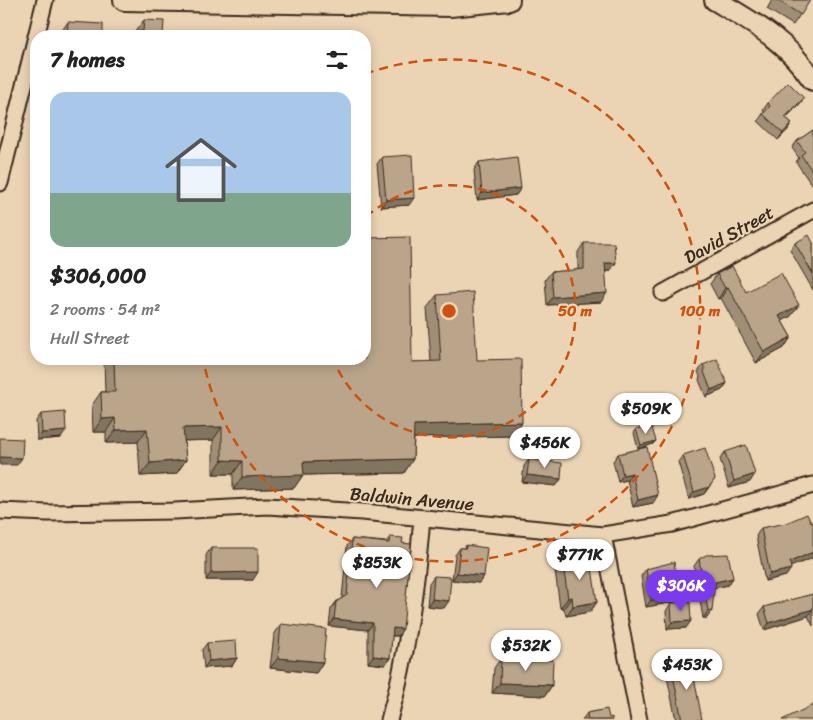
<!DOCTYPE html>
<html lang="en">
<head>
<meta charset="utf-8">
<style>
	:root { --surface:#fff; --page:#f6f6f6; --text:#222; --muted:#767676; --line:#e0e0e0; --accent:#7c3aed }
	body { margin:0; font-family:Sriracha,sans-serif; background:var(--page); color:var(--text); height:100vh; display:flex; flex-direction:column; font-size:19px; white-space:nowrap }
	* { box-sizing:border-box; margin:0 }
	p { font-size:16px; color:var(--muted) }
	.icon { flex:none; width:28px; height:28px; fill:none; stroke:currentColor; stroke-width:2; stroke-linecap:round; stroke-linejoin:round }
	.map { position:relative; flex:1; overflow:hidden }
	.sheet { position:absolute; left:30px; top:30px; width:341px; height:335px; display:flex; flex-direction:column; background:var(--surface); border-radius:20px; box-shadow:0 2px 12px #0003 }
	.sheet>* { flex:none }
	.price { position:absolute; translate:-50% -42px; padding:0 11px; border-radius:18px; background:#fff; color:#222; font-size:16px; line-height:32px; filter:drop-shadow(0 1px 2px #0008) }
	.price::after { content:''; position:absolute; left:50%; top:30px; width:15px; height:11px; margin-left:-8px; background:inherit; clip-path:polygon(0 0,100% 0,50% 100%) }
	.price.on { background:var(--accent); color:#fff }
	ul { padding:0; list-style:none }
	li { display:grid; align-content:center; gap:10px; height:265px; padding:0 20px }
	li+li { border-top:1px solid var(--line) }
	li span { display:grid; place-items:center; height:155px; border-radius:15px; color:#555 }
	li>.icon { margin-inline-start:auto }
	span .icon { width:90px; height:90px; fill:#fffc; stroke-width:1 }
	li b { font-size:21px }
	h2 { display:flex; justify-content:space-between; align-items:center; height:60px; padding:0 20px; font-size:21px }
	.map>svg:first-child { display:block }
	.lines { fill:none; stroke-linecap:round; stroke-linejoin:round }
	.street-casing { stroke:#3b2a1e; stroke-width:19 }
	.secondary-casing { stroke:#3b2a1e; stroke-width:24 }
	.street { stroke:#ebd4b4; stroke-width:15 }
	.secondary { stroke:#ebd4b4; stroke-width:20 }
	.wall { fill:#a08e77; stroke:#3b2a1e }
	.shaded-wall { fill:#827461; stroke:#3b2a1e }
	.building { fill:#baa58a; stroke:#3b2a1e }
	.ring { fill:none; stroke:#ce520f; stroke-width:2.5; stroke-dasharray:9 6 }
	.labels { text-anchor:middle; stroke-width:4.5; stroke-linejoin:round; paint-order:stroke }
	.street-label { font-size:18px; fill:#3b2a1e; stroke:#ebd4b4 }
	.centre { fill:#ce520f; stroke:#ebd4b4; stroke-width:2.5 }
	.ring-label { font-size:15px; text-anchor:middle; font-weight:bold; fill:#ce520f; stroke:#ebd4b4; stroke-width:4.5; stroke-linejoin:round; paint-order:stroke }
</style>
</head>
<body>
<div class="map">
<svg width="813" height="720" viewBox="0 0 813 720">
	<rect width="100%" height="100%" fill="#ebd4b4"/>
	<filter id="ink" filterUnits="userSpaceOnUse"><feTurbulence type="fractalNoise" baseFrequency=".02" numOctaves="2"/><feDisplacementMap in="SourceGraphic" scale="10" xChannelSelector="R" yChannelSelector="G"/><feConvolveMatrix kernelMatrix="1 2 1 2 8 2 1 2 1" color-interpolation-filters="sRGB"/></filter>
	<g filter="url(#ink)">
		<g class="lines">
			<!-- street casing -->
			<g class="street-casing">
				<path id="street" d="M0 183 45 0
					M663 293 813 210
					M0 511 48 513 175 511 267 506 362 512 603 535 672 524 813 485
					M603 535 639 720
					M389 720C408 653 416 587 422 518"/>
			</g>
			<!-- secondary casing -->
			<g class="secondary-casing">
				<path id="secondary" d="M124 0 450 6 509 0
					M715 0C757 25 784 39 813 80"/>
			</g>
			<!-- street -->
			<use href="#street" class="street"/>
			<!-- secondary -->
			<use href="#secondary" class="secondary"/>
		</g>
		<!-- wall -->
		<path class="wall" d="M772 0H810L793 25 767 9Z
			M144 20 163 34 201 36H134V33Z
			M68 22 103 36H60L61 32Z
			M768 103 799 105 786 118 792 123 787 131 778 140 758 121 764 112 763 110Z
			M813 130V183L811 184 796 162 799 158 792 148 797 141Z
			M382 157 409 205 381 207 377 164Z
			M479 162 521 188 516 195 477 200 474 170Z
			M36 168V191L34 190Z
			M584 243 610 271 605 272 601 302 547 305 545 280 551 272 578 270V252Z
			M795 243H813V290L790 250Z
			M717 274 746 292 791 316 782 321 791 337 784 348 756 363 721 298 718 299 710 284Z
			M437 295 477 360 522 422 513 436 414 438 413 459 404 473 303 475 294 488 233 490V474H213V440L184 441 186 460 176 474 140 476 138 442 106 443V432H93L92 405 101 392H105L104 359H365L412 362H431L427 308Z
			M703 365 727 383 722 390 706 397 699 380 700 376 698 372Z
			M41 414 61 438 37 440 36 421Z
			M636 429 656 441 653 444 638 449 634 433Z
			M725 452 750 482 729 488 720 459Z
			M618 454 653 503 633 507 627 480 618 482 613 461Z
			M683 455 715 479 704 494 689 499 678 462Z
			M529 459 561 479 556 486 522 482 524 466Z
			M811 523 813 558 791 566 786 576 765 581 756 536 761 528Z
			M390 537 398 636H392L390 658 385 665 368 663V630L329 626 331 609 336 602 342 598 347 546 352 539 386 542Z
			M466 545 484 576 479 583 452 580 455 555 460 548H464Z
			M211 548 253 580H206V555Z
			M562 559 584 563 597 602 590 612 566 616 564 608H560L555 570Z
			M699 559 733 578 728 585 714 588 707 618H703L694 566Z
			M646 569 679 595 674 602 646 607 641 576Z
			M434 576 444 608 427 606 429 583Z
			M813 594V626L808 616 764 630 759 614 764 607Z
			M671 603 686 628 667 629 666 611Z
			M281 624 323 662 316 673 270 668 274 635Z
			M207 643 237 658 232 666 204 668 202 650Z
			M501 658 552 685 545 696 492 693 494 668Z
			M671 665 702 720H676L666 672Z
			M587 713 609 718 612 720H582Z"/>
		<!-- shaded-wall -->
		<path class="shaded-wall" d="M804 98 799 105 780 124 785 117Z
			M792 123 787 131 778 140 783 133Z
			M521 188 516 195 477 200 482 193Z
			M414 198 409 205 381 207 386 200Z
			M605 263H616L610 271 599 272Z
			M728 287 721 298 718 299 725 288Z
			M607 293 601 302 547 305 553 297Z
			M799 305 791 316 772 327 779 316Z
			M791 337 784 348 756 363 764 352Z
			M727 383 722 390 706 397 711 390Z
			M115 418 106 432H93L102 419Z
			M522 422 513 436 405 438 414 425Z
			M222 427 213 440 174 441 183 428Z
			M147 429 138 442 106 443 116 430Z
			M66 431 61 438 37 440 42 433Z
			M656 441 653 444 638 449 641 445Z
			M0 457 22 458 17 465H0Z
			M413 459 404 473 303 475 294 488 233 490 242 477 303 462Z
			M186 460 176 474 140 476 150 463Z
			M222 460 242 461 233 474H213Z
			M632 473 627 480 618 482 623 475Z
			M755 474 750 482 729 488 734 481Z
			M527 475 561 479 556 486 522 482Z
			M709 487 704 494 689 499 694 492Z
			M658 495 653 503 633 507 638 500Z
			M813 552V558L785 569 790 562Z
			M791 569 786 576 765 581 770 574Z
			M258 572 253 580H206L211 573Z
			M457 573 484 576 479 583 452 580Z
			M733 578 728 585 710 589 715 582Z
			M679 595 674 602 646 607 651 600Z
			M572 597 564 608H560L568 598Z
			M432 599 449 601 444 608 427 606Z
			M597 602 590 612 566 616 573 606Z
			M813 609 808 616 764 630 769 623Z
			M708 611H712L707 618H703Z
			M334 619 373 623 368 630 329 626Z
			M691 621 686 628 667 629 672 622Z
			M393 628 403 629 398 636 388 635Z
			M373 656 390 658 385 665 368 663Z
			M237 658 232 666 204 668 209 661Z
			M278 658 323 662 316 673 270 668Z
			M500 683 552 685 545 696 492 693Z"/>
		<!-- building -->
		<path class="building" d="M777 0H810L801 15Z
			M144 20 164 21 163 34 194 31V36L201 35V36H139V31H143Z
			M68 22 103 24V36H67Z
			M788 82 804 98 785 117 792 123 783 133 763 114 770 106 768 103Z
			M813 130V172L801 155 805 152 797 141Z
			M412 155 414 198 386 200 382 157Z
			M517 157 521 188 482 193 479 162Z
			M809 235 813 243V274L795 243Z
			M410 237 412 362 441 361 437 295 473 292 477 360 521 359 522 422 414 425 413 459 303 462 304 475 242 477V461L222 460V427L183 428 186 460 150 463 147 429 116 430 115 418 102 419 101 392H115L114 359H365V238Z
			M584 243H614L616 263H605L607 293 553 297 551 272 584 269Z
			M732 266 746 292 781 273 799 305 779 316 791 337 764 352 728 287 725 288 717 274Z
			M717 359 727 383 711 390 704 372 705 369 703 365Z
			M65 412 66 431 42 433 41 414Z
			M651 425 656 441 641 445 636 429Z
			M0 438 23 439 22 458 0 457Z
			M746 445 755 474 734 481 725 452Z
			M647 447 658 495 638 500 632 473 623 475 618 454Z
			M705 448 715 479 709 487 694 492 683 455Z
			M529 459 562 463 561 479 527 475Z
			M807 514 811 523 813 522V552L790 562 791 569 770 574 761 528 786 523Z
			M390 537 403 538 402 543 411 544 403 629 393 628 390 658 373 656V623L334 619 336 602 347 595 352 539 389 543Z
			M466 545 487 548 484 576 457 573 460 548H466Z
			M211 548H258V572L211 573Z
			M728 554 733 578 715 582 712 611H708L699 559 706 555Z
			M583 556 584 563 591 561 597 602 573 606 572 597 568 598 562 559Z
			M674 562 679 595 651 600 646 569Z
			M434 576 451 577 449 601 432 599Z
			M813 594V609L769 623 764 607Z
			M690 602 691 621 672 622 671 603Z
			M281 624 326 629 323 662 278 658Z
			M236 641 237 658 209 661 207 643Z
			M501 658 553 660 552 685 500 683Z
			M691 661 702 720H682L671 665Z
			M813 705V720H782Z
			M607 709 609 718 612 717V720H588L587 713Z"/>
	</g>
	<!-- distance rings -->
	<g class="ring">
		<path d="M366 217A126 126 0 1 1 333 359"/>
		<path d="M365 74A251 251 0 1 1 203 359"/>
	</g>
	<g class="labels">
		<!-- street labels -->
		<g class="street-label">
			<text transform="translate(729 235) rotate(-29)" y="6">David Street</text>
			<text transform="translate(412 499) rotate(5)" y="6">Baldwin Avenue</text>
		</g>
	</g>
	<circle cx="449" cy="311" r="8" class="centre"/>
	<g class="ring-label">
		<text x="575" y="316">50 m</text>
		<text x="700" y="316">100 m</text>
	</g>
</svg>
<b class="price" style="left:646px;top:435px">$509K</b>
<b class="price" style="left:545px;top:469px">$456K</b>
<b class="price" style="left:580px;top:581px">$771K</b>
<b class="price" style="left:377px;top:589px">$853K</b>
<b class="price on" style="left:681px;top:612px">$306K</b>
<b class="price" style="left:526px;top:672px">$532K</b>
<b class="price" style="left:687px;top:691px">$453K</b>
<section class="sheet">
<h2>7 homes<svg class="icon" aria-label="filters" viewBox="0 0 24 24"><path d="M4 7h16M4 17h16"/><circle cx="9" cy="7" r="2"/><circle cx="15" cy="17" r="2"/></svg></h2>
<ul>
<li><span style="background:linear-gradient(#a9c7e8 65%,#7fa58c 0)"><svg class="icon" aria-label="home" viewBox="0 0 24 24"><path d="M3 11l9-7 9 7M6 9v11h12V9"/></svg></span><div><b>$306,000</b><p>2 rooms · 54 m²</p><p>Hull Street</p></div></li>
</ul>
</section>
</div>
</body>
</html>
